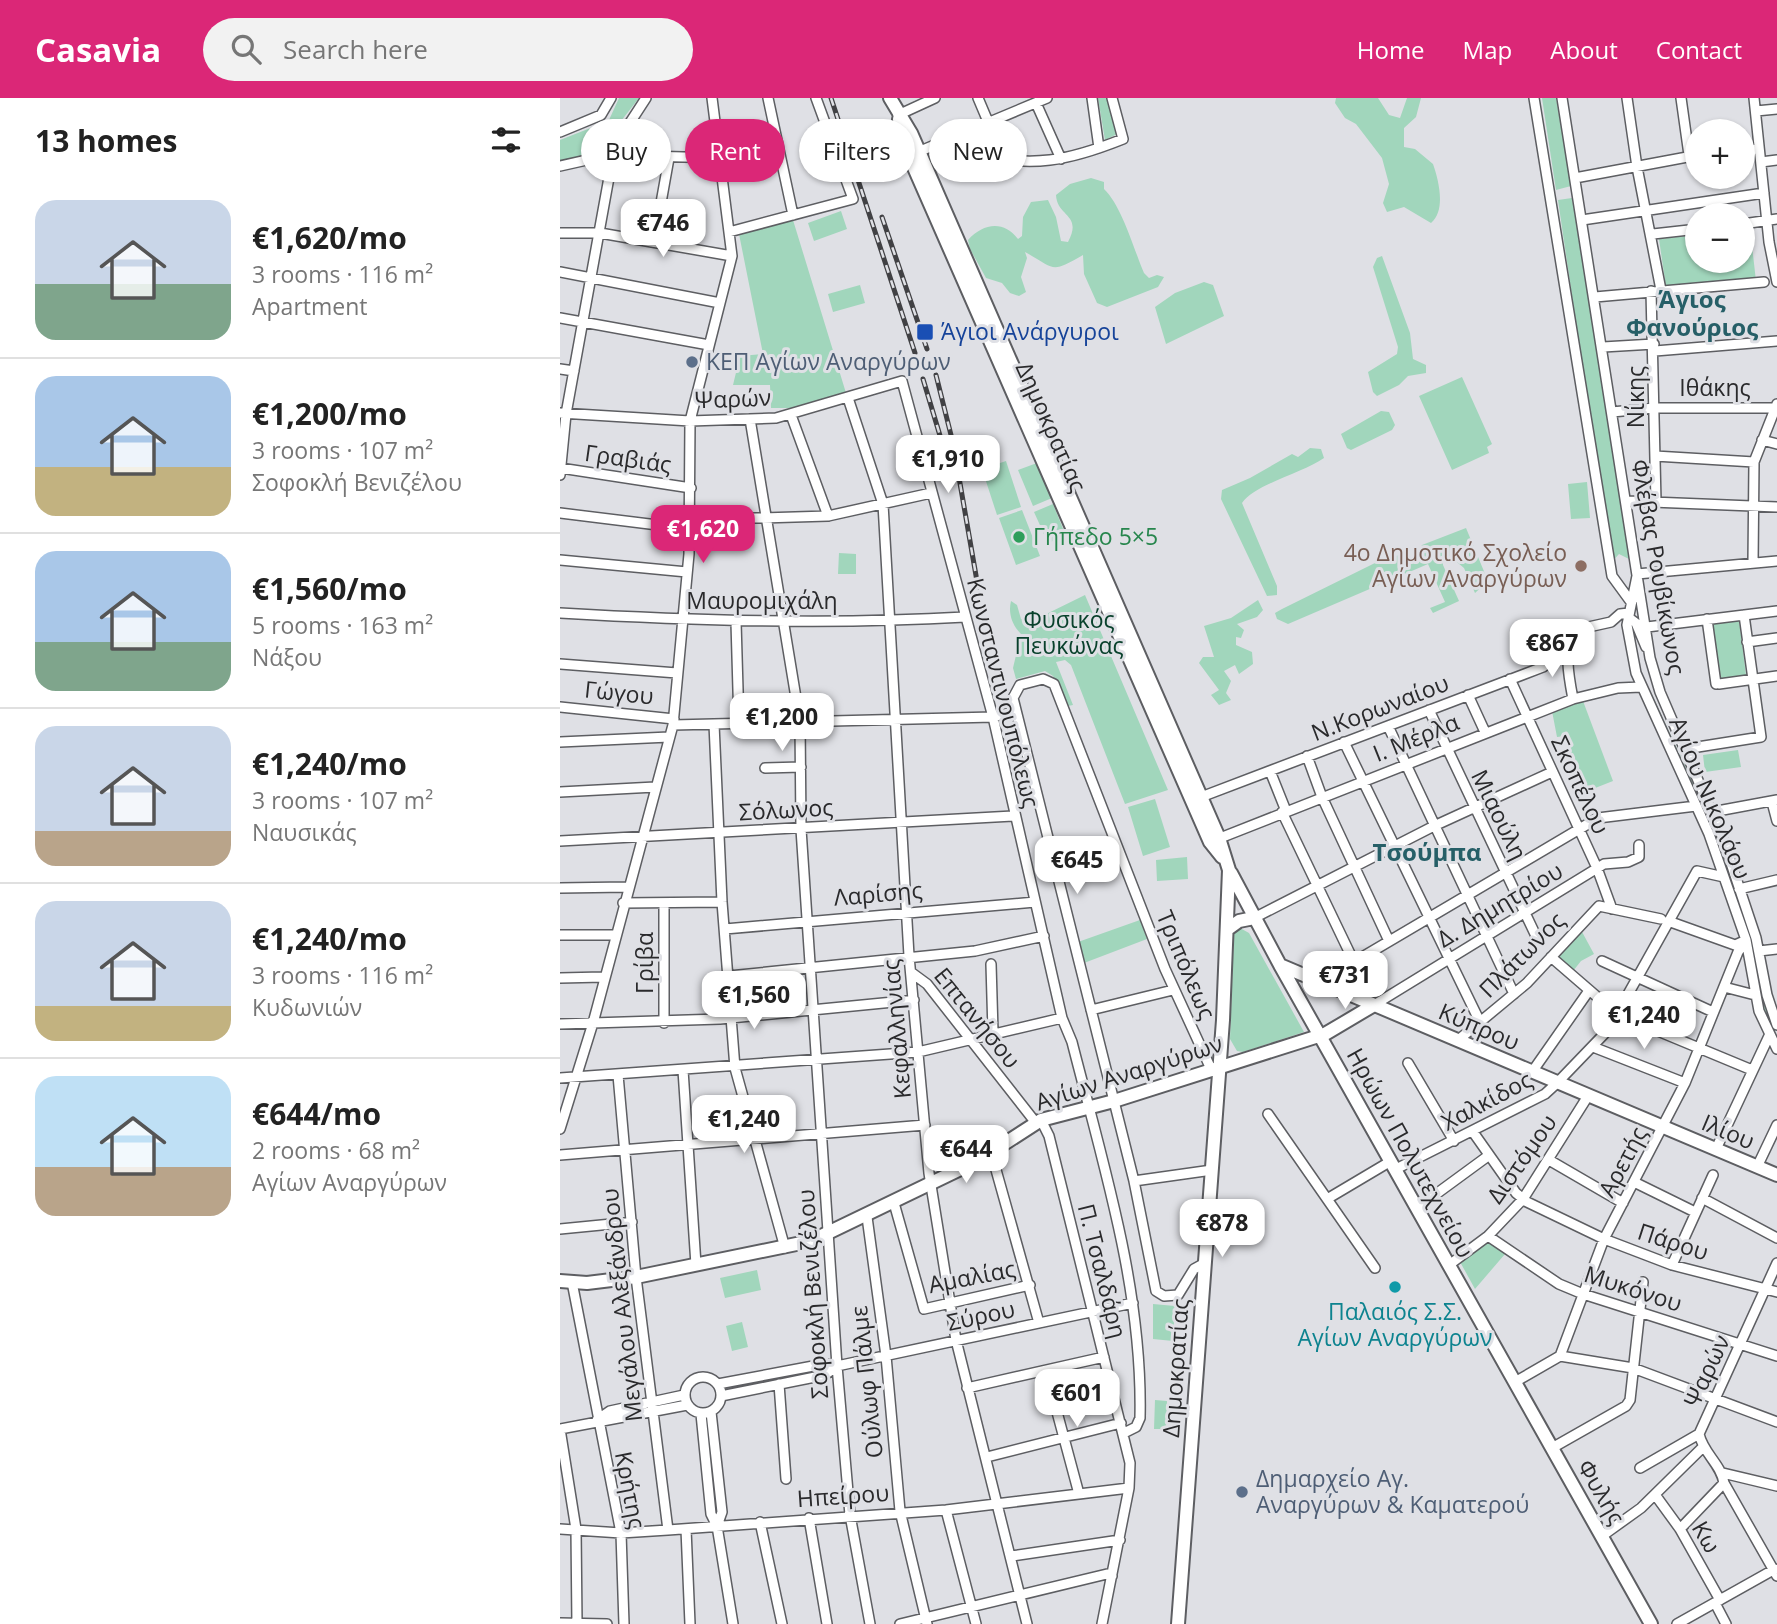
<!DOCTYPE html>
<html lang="en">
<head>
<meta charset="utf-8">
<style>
	:root { --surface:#fff; --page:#f2f2f2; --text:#222; --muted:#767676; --line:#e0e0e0; --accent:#db2777 }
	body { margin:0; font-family:"Open Sans",sans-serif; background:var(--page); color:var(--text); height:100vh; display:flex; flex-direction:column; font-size:26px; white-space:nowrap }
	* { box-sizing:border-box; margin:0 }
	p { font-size:23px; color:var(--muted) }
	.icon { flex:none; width:38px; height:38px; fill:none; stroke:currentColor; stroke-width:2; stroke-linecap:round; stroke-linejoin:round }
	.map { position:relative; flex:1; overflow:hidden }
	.drawer { display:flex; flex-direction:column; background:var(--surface); width:560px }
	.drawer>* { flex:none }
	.guide { position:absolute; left:21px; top:21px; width:665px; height:63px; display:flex; gap:14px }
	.fabs { position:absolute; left:1125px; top:21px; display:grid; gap:14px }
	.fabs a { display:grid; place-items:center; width:70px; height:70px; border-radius:50%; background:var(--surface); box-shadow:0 2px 5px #0004; font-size:35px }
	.price { position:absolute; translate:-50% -60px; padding:0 16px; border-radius:14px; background:#fff; color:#222; font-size:23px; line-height:46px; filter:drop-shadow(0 2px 4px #0008) }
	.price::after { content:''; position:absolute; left:50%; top:42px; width:21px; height:16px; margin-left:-10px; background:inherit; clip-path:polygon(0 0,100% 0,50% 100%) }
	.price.active { background:var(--accent); color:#fff }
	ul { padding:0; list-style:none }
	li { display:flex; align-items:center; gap:21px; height:175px; padding:0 35px }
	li+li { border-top:2px solid var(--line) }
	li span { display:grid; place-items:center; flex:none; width:196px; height:140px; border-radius:21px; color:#555 }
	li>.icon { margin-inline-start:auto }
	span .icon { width:84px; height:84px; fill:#fffc; stroke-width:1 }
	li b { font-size:30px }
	h2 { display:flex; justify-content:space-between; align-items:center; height:84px; padding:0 35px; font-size:30px }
	.pill { padding:0 24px; border-radius:32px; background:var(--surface); box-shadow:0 2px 5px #0004; font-size:24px; line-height:63px }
	.pill.active { background:var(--accent); color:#fff }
	header { display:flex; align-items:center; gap:42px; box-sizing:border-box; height:98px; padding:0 35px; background:var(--accent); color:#fff }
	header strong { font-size:33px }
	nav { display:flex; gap:38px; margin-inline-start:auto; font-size:24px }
	.search { width:490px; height:63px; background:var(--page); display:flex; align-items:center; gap:18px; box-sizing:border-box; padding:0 24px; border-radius:38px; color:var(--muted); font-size:26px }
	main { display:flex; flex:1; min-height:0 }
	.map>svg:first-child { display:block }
	.green { fill:#a1d6bc }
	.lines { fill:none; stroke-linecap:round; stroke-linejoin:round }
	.minor-casing { stroke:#5d5e62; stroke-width:12 }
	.major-casing { stroke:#5d5e62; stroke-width:16 }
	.minor { stroke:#fff; stroke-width:9 }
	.major { stroke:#fff; stroke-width:12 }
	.rail-casing { stroke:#414144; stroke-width:5 }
	.rail { stroke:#dfe0e5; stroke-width:2.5; stroke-dasharray:8; stroke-linecap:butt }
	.transit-dot { fill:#1a4fb4; stroke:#dfe0e5; stroke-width:2.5 }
	.service-dot { fill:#5c6f8a; stroke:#dfe0e5; stroke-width:2.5 }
	.leisure-dot { fill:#2e9e5b; stroke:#dfe0e5; stroke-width:2.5 }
	.education-dot { fill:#8d6e63; stroke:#dfe0e5; stroke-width:2.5 }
	.culture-dot { fill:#0f9aa8; stroke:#dfe0e5; stroke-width:2.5 }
	.labels { text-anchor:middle; stroke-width:6; stroke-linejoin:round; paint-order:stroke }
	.transit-label { font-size:23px; fill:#164399; stroke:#dfe0e5; text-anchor:start }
	.service-label { font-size:23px; fill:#4e5e75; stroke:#dfe0e5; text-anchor:start }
	.street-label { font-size:23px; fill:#2a2a2c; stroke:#dfe0e5 }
	.leisure-label { font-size:23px; fill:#27864d; stroke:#dfe0e5; text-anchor:start }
	.education-label { font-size:23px; fill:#785e54; stroke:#dfe0e5; text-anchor:end }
	.park-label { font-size:23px; fill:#09412c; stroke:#dfe0e5 }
	.culture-label { font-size:23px; fill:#0d838f; stroke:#dfe0e5 }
	.neighbourhood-label { font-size:24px; font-weight:bold; fill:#265f67; stroke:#dfe0e5 }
</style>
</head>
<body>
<header>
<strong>Casavia</strong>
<div class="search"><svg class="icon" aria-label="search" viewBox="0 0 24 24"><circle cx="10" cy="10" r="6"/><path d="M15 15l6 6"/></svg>Search here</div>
<nav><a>Home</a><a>Map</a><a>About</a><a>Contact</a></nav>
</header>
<main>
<section class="drawer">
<h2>13 homes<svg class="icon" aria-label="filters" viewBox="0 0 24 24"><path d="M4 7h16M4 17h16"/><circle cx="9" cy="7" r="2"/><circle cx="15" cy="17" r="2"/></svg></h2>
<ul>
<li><span style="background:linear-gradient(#c9d6e8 60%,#7fa58c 0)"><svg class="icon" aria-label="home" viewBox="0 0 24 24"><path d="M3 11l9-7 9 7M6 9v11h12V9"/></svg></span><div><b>€1,620/mo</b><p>3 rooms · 116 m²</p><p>Apartment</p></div></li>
<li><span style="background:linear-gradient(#a9c7e8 65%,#c2b280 0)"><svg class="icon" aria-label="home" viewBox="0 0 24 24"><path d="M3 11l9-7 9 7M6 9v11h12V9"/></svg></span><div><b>€1,200/mo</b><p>3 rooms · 107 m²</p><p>Σοφοκλή Βενιζέλου</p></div></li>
<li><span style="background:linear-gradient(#a9c7e8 65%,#7fa58c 0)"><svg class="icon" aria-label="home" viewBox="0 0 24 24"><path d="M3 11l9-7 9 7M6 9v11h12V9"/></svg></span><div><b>€1,560/mo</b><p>5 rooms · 163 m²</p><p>Νάξου</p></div></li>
<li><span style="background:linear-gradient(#c9d6e8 75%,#b9a48a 0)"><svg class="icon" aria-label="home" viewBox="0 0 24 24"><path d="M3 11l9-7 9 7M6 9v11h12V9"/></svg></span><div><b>€1,240/mo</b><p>3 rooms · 107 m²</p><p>Ναυσικάς</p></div></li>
<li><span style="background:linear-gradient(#c9d6e8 75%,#c2b280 0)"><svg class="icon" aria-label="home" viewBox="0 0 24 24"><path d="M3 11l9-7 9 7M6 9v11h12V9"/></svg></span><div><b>€1,240/mo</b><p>3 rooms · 116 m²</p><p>Κυδωνιών</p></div></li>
<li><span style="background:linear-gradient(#bfe0f5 65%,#b9a48a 0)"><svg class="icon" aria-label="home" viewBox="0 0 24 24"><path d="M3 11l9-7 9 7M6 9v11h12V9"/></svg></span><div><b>€644/mo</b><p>2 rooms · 68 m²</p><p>Αγίων Αναργύρων</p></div></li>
</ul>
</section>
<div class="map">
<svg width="1217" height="1526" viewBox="0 0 1217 1526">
	<rect width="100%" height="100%" fill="#dfe0e5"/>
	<!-- green -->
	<path class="green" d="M59 0H79L47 41 40 27 49 22Z
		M538 0H548L559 35 545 42Z
		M776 0H818L829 17 840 20 847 0H861L856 19 844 30V49L855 51 873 66C879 83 886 113 871 125L844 109 827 114 823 105 829 86 822 60 796 26 785 20 775 5Z
		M982 0H996L1011 88 996 92Z
		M38 27 45 43 25 60 0 63V42Z
		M531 80 544 84V91C562 108 574 152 584 175L589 180 597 177 604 179 598 189 547 209 537 205 524 176 523 157C490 176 496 171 465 154L467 160 461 179 466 194 459 198 450 195 442 185 426 180 410 151 408 142C423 125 444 122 458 141L462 138 463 119 471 104 488 102 496 119 501 143 508 144C523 116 497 119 496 97L510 86Z
		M1012 100 1071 462 1059 456 1051 465 998 102Z
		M281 113 287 131 254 143 248 125Z
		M233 122 286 295 231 310H211L210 287H173L180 258 203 256 179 136Z
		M1190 130 1196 183 1106 189 1099 141 1137 137 1138 163H1183V131Z
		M822 158 850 235 853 261 866 267V275L848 278 839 287 817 298 813 294 808 274 837 256 838 249 813 169 817 160Z
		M644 184 653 187 664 218 606 246 595 209 615 195Z
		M300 187 305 205 273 214 268 196Z
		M902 279 932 346 927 349 929 355 892 372 859 298Z
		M821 313 829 314 835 327 832 332 791 352 787 350 781 336Z
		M750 350 761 351 764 360C743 375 695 386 682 405L717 488V497L707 498 661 401 662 392 690 380 732 356 738 359Z
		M446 363 461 409 437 417 422 371Z
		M477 365 492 400 473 408 458 372Z
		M1027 384 1030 420 1011 421 1008 386Z
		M493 406 506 438 488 445 474 414Z
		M462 412 480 458 456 467 439 420Z
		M906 430 928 483 915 495 904 470 892 460 887 463 883 457V467L899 503 873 515 870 510 885 504 868 466 728 526 717 521 715 515 722 511 817 464 842 456 855 462 862 447Z
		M279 455 296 456V476H278Z
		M525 497 608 692 565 706 511 567 505 562 496 564 513 607 508 608 493 578 485 573 456 581 453 570 461 536C452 527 448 515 451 503L457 507 461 521 470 524Z
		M698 502 703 512 697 519 677 526 684 532 681 540 676 539V547L692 554 693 566 679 576 675 567 664 573 671 583 666 595 671 602 659 607 651 597 659 592 639 565 643 559H654L644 528 671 520Z
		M1179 522 1186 577 1159 581 1152 525Z
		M1093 599 1159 741 1195 845 1205 901 1217 944 1203 916 1190 845 1089 601Z
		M1023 603 1053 683 1025 694 1005 638 997 639 992 613Z
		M1178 652 1181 669 1145 674 1143 657Z
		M595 701 610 749 583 758 568 709Z
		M627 759 628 781 597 783 596 762Z
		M580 822 587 841 524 865 518 844Z
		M680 830 689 835 744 934 683 954 677 953 670 941 674 835Z
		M1021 832 1034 856 1021 863 1013 873 997 858Z
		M926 1142 945 1156 915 1191 899 1162Z
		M197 1172 201 1192 165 1200 160 1180Z
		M593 1206 615 1208 613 1243 593 1241Z
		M182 1224 188 1249 172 1253 166 1228Z
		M595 1302 607 1303 606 1331H594Z"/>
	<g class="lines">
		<!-- minor casing -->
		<g class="minor-casing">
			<path id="minor" d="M208 0 233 117
				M418 0 445 64
				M532 0 539 50
				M974 0 1052 478 1071 504
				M1002 0 1090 560 1100 594 1162 738 1196 840 1207 897 1217 927
				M1067 0 1077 69 1101 192
				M1121 0 1129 57
				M1194 0 1209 144 1217 184
				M476 5 501 61
				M1196 13 1217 11
				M338 17 375 0
				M0 34 41 17 51 0
				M385 43C391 54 402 54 413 56 473 70 508 63 563 41L552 0
				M1183 52 1199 51
				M358 54 487 0
				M1201 64 1217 62
				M0 68 49 57 86 0
				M1015 80 1138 57
				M1022 122 1204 95
				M1183 126 1217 121
				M169 134 293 101 256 0
				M0 135H40L172 158
				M1093 136 1138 131
				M94 144 109 60
				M0 174 160 205
				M1091 193 1096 404
				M1035 199 1204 184
				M0 220 149 247
				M1043 249 1094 246
				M1095 253 1217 243
				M0 271 14 273
				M288 300 323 406 349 858 369 1075 396 1242 467 1526
				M1052 314 1094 310H1217
				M0 315 130 323 216 320 342 283 433 619 502 920 512 944C543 1066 583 1192 580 1320L576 1329 564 1335
				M231 317 268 418
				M190 321 240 624 241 731 277 1268 290 1417 310 1526
				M1202 342 1217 346
				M1095 358 1194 364
				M0 370 131 390
				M0 377 6 316 50 74 49 57 161 60
				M1067 403 1217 409
				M0 415 130 431
				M131 422 268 418 371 395
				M0 462 127 474
				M1193 465 1194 364 1217 306
				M1077 476 1217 463
				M1077 478 1067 527 1076 575 1149 736 1186 842 1199 913 1217 951
				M0 515C135 523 269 527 405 519
				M1068 519 1076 525 1086 549
				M1147 521 1156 586
				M176 524 179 626
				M1087 529 1217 513
				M1187 544 1217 540
				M0 566 117 575
				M950 581 1037 770 1052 811
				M1159 586 1217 578
				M908 597 925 634
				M1013 601C1009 580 1003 551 1015 532L1051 524 1060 516 1069 515
				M0 609 114 621
				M869 612 976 838
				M154 626 162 804 175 970 225 1150
				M113 627 433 619 456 613
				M828 628 954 896
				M0 644 109 639
				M784 644 920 924
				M1125 651 1201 639 1184 517
				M747 658 762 699 829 843
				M205 670 241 669
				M710 673 726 713
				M0 694 95 689
				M641 699 983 569 988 565 993 540
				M1212 704 1217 723
				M722 714 794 864
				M1152 714 1217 702
				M655 742 1013 601 1058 590 1081 589
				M0 743 453 718
				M0 790 67 789
				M1179 791 1217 782
				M63 805 162 804
				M694 820 874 728 992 674
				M1108 823 1175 847 1184 843
				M165 831 475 804
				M0 837H54
				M1199 853 1217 851
				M991 859 1057 916 1192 972
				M1042 863 1153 914
				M431 866 433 934
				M352 875 367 886 476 1025
				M169 878 415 853 484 838
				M0 880 43 879
				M769 888 775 877 794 864 1038 720 1136 708
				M1164 889 1195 897
				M814 907 1044 766 1068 764 1079 759V747
				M531 912 613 892
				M104 925V805
				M0 926 160 921 354 902
				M897 943 967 885 1039 808 1101 821
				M1033 949 1125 985
				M848 965 894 1043
				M123 972 136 1167
				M972 974 1028 894
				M58 977 76 1179 108 1432
				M0 980 358 954 502 920
				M708 1016 815 1170
				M481 1022 489 1038 570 1365 569 1390 542 1526
				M0 1031 33 925 113 627 129 456 130 323 172 158 152 0
				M913 1034 956 1095 967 1104 1044 1141 1112 1167 1217 1194
				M1156 1051 1209 938
				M431 1054 479 1225
				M0 1057 365 1027
				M989 1062 1063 1105
				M1197 1069 1217 1027
				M836 1071 985 996 997 985 1048 932 1137 773 1164 779
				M574 1083 652 1072
				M1074 1084 1135 1114
				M1142 1100 1217 1140
				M767 1101 831 1063
				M334 1105 364 1211 470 1187
				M857 1110 928 1058
				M307 1119 326 1258 340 1413 367 1526
				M0 1131 72 1124
				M928 1138 999 1186 1023 1196 1217 1258
				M645 1165 634 1171 618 1197 604 1198 596 1193 574 1083 453 600 460 587 483 581 494 586 605 871 651 971
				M889 1167 928 1138 963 1101 1028 998
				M1112 1167 1153 1077
				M12 1184 61 1435 64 1526
				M1000 1258 1073 1270 1217 1324
				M486 1273 519 1396
				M125 1297a18 18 0 1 1 36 0a18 18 0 1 1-36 0Z
				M955 1284 1000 1258 1044 1141 1125 985 1178 854 1186 842
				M158 1286 264 1266 277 1268 573 1205
				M219 1286 226 1381
				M407 1290 544 1259
				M161 1298 265 1277 277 1268
				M151 1314 162 1414 157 1428
				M141 1316 151 1416 157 1428 173 1526
				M37 1322 50 1313 124 1297
				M0 1331 16 1431 17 1526
				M0 1331 127 1307
				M1139 1336C1143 1355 1161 1366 1164 1385L1217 1478
				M992 1350 1066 1308 1070 1302 1083 1184
				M427 1359 561 1325
				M1080 1370 1139 1336 1217 1165
				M1163 1375 1217 1388
				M1096 1398 1120 1431 1160 1502
				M386 1412 416 1526
				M249 1420 267 1526
				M200 1424 222 1526
				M0 1431 61 1435 108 1432 386 1412 569 1390
				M126 1431 130 1526
				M1120 1431 1164 1385
				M1042 1438 1081 1410 1142 1350
				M452 1458 560 1442
				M1155 1505 1166 1526
				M0 1525 47 1526
				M340 1526 547 1476 552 1478
				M1117 1526 1215 1471"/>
		</g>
		<!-- major casing -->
		<g class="major-casing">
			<path id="major" d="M330 0 351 35 659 740 669 772 663 922 618 1526
				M339 21 341 40 352 65 650 744 662 759
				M671 775 720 867 1091 1526
				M668 831 679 823 694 820
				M720 867 1217 1077
				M0 1183 27 1185 76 1179 251 1143 419 1062 481 1022 554 1003 765 936 814 907"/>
		</g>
		<!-- minor -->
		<use href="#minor" class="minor"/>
		<!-- major -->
		<use href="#major" class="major"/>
		<!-- rail casing -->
		<g class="rail-casing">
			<path id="rail" d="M271 0 355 255
				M322 119 367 251
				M376 277 393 345 418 489
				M363 281 384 351"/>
		</g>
		<!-- rail -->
		<use href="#rail" class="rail"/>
	</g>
	<!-- markers -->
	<rect class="transit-dot" x="356" y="225" width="18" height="18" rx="3.5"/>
	<g class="service-dot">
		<circle cx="132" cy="264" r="7"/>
		<circle cx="682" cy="1394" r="7"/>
	</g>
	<circle class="leisure-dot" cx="459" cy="439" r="7"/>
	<circle class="education-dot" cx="1021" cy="468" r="7"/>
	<circle class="culture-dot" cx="835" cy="1189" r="7"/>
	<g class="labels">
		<!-- transit labels -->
		<g class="transit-label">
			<text x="381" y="242">Άγιοι Ανάργυροι</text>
		</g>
		<!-- service labels -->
		<g class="service-label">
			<text x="146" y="272">ΚΕΠ Αγίων Αναργύρων</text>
			<text x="696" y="1389">Δημαρχείο Αγ.<tspan x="696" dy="26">Αναργύρων &amp; Καματερού</tspan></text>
		</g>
		<!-- street labels -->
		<g class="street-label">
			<text x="1155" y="298">Ιθάκης</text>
			<text transform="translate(1076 299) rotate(-90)" y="8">Νίκης</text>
			<text transform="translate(173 301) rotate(-2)" y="8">Ψαρών</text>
			<text transform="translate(491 329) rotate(66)" y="8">Δημοκρατίας</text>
			<text transform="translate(68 361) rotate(8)" y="8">Γραβιάς</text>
			<text transform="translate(1098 469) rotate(80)" y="8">Φλέβας Ρουβίκωνος</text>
			<text x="202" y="511">Μαυρομιχάλη</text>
			<text transform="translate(59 595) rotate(6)" y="8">Γώγου</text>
			<text transform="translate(443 595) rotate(76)" y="8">Κωνσταντινουπόλεως</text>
			<text transform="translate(820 610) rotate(-21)" y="8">Ν.Κορωναίου</text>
			<text transform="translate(856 640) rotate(-22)" y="8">Ι. Μέρλα</text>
			<text transform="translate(1020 687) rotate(65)" y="8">Σκοπέλου</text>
			<text transform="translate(1150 700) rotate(67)" y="8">Αγίου Νικολάου</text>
			<text transform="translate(226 712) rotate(-3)" y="8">Σόλωνος</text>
			<text transform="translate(939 717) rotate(64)" y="8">Μιαούλη</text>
			<text transform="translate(318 796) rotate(-5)" y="8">Λαρίσης</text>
			<text transform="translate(940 807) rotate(-31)" y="8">Δ. Δημητρίου</text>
			<text transform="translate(962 857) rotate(-45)" y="8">Πλάτωνος</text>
			<text transform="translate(85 865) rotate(-90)" y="8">Γρίβα</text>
			<text transform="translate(626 867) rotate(67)" y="8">Τριπόλεως</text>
			<text transform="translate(417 920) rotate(51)" y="8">Επτανήσου</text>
			<text transform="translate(919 929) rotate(23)" y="8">Κύπρου</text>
			<text transform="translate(337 931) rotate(-95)" y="8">Κεφαλληνίας</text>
			<text transform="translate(569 975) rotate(-18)" y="8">Αγίων Αναργύρων</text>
			<text transform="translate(927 1003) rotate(-28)" y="8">Χαλκίδος</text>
			<text transform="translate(1168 1034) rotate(23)" y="8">Ιλίου</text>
			<text transform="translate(850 1055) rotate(61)" y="8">Ηρώων Πολυτεχνείου</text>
			<text transform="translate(962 1061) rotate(-55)" y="8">Διστόμου</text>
			<text transform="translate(1063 1064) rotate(-62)" y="8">Αρετής</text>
			<text transform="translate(1113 1144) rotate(18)" y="8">Πάρου</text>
			<text transform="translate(542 1173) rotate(76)" y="8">Π. Τσαλδάρη</text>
			<text transform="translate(412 1179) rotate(-11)" y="8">Αμαλίας</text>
			<text transform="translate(1073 1191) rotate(18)" y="8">Μυκόνου</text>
			<text transform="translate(253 1196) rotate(-94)" y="8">Σοφοκλή Βενιζέλου</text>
			<text transform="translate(62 1207) rotate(-96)" y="8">Μεγάλου Αλεξάνδρου</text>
			<text transform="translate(421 1218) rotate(-12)" y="8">Σύρου</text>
			<text transform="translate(616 1270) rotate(-86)" y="8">Δημοκρατίας</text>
			<text transform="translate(1147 1273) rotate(-65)" y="8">Ψαρών</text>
			<text transform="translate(307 1284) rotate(-96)" y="8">Ούλωφ Πάλμε</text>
			<text transform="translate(70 1392) rotate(79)" y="8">Κρήτης</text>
			<text transform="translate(1041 1394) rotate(60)" y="8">Φυλής</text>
			<text transform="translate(283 1398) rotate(-4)" y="8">Ηπείρου</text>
			<text transform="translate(1146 1439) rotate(60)" y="8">Κω</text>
		</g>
		<!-- leisure labels -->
		<g class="leisure-label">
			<text x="473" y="447">Γήπεδο 5×5</text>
		</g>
		<!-- education labels -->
		<g class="education-label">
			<text x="1007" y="463">4ο Δημοτικό Σχολείο<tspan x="1007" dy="26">Αγίων Αναργύρων</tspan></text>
		</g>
		<!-- park labels -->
		<g class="park-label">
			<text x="509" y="530">Φυσικός<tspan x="509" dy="26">Πευκώνας</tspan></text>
		</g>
		<!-- culture labels -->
		<g class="culture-label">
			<text x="835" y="1222">Παλαιός Σ.Σ.<tspan x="835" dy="26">Αγίων Αναργύρων</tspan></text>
		</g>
		<!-- neighbourhood labels -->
		<g class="neighbourhood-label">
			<text x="1132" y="210">Άγιος<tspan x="1132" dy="28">Φανούριος</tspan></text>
			<text x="867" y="763">Τσούμπα</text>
		</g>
	</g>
</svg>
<div class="fabs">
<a>+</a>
<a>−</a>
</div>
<b class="price" style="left:103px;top:161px">€746</b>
<b class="price" style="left:388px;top:397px">€1,910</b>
<b class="price active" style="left:143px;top:467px">€1,620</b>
<b class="price" style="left:992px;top:581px">€867</b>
<b class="price" style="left:222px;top:655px">€1,200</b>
<b class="price" style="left:517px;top:798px">€645</b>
<b class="price" style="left:785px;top:913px">€731</b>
<b class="price" style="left:194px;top:933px">€1,560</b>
<b class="price" style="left:1084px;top:953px">€1,240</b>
<b class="price" style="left:184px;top:1057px">€1,240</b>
<b class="price" style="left:406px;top:1087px">€644</b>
<b class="price" style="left:662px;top:1161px">€878</b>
<b class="price" style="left:517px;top:1331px">€601</b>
<div class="guide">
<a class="pill">Buy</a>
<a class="pill active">Rent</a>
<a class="pill">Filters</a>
<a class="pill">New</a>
</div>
</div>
</main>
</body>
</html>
